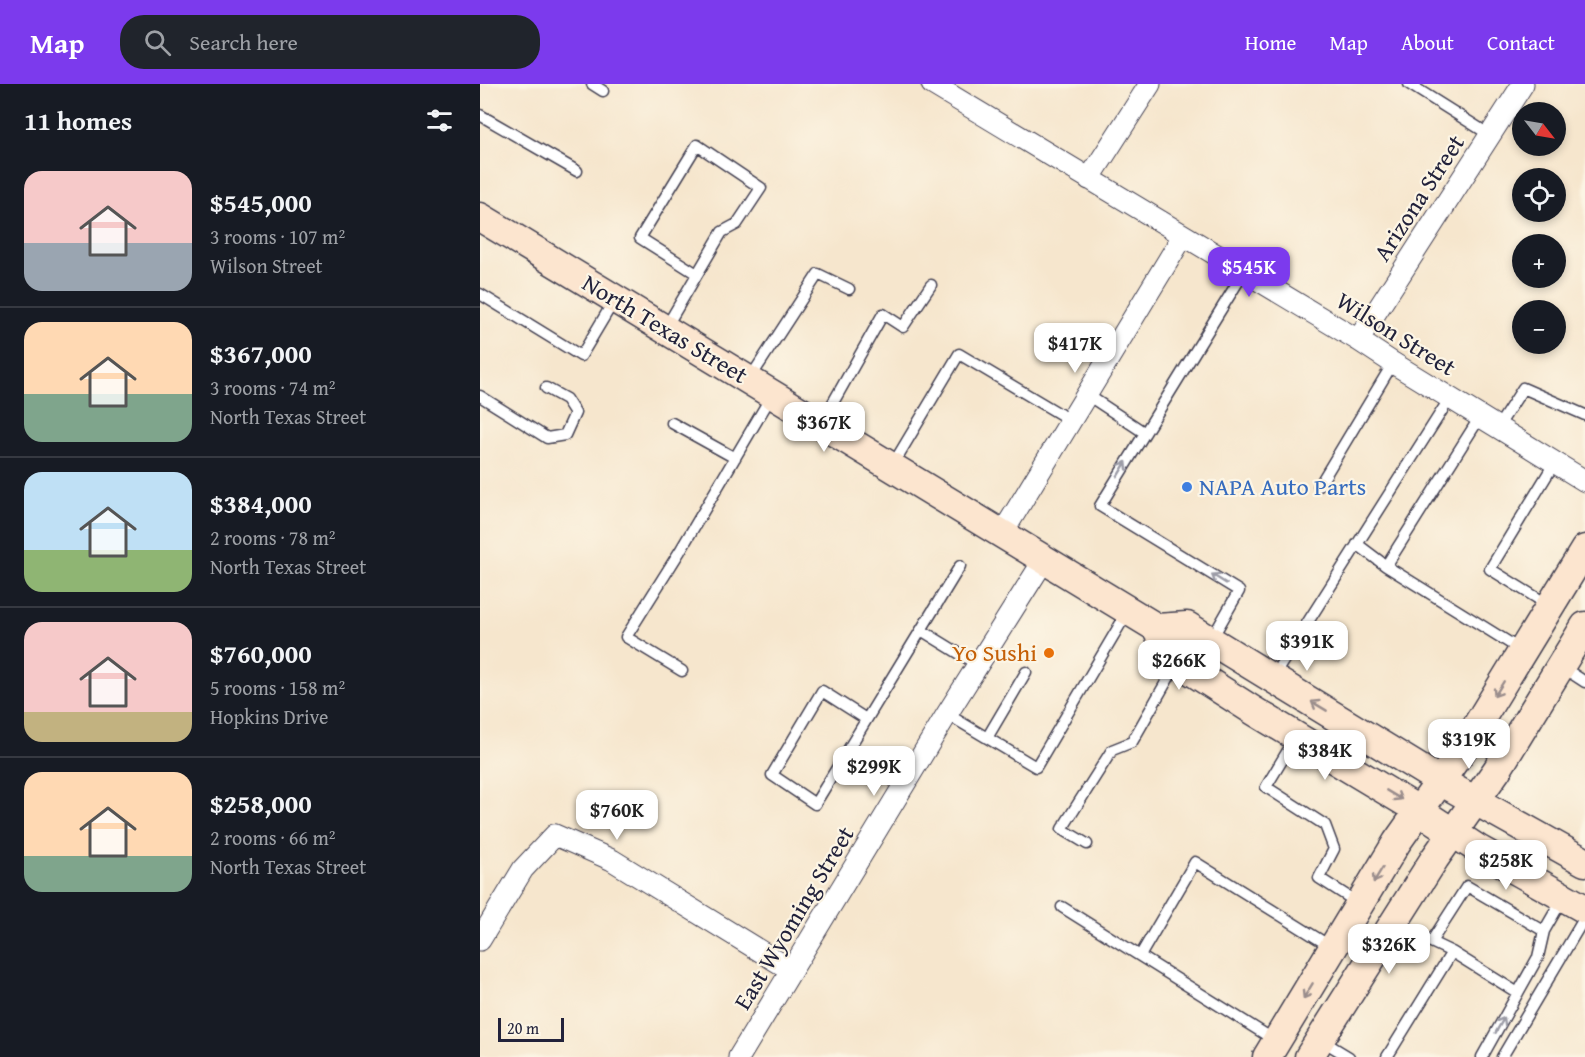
<!DOCTYPE html>
<html lang="en">
<head>
<meta charset="utf-8">
<style>
	:root { --surface:#171b24; --page:#20242c; --text:#f1f3f6; --muted:#9ea1a6; --line:#363941; --accent:#7c3aed }
	body { margin:0; font-family:"Gentium Book Plus",serif; background:var(--page); color:var(--text); height:100vh; display:flex; flex-direction:column; font-size:22px; white-space:nowrap }
	* { box-sizing:border-box; margin:0 }
	p { font-size:20px; color:var(--muted) }
	.icon { flex:none; width:33px; height:33px; fill:none; stroke:currentColor; stroke-width:2; stroke-linecap:round; stroke-linejoin:round }
	.map { position:relative; flex:1; overflow:hidden }
	.details { display:flex; flex-direction:column; background:var(--surface); width:480px }
	.details>* { flex:none }
	.needle { width:39px; rotate:121deg }
	.tools { position:absolute; left:1032px; top:18px; display:grid; gap:12px }
	.tools a { display:grid; place-items:center; width:54px; height:54px; border-radius:50%; background:var(--surface); box-shadow:0 3px 9px #0003; font-size:30px }
	.scale { position:absolute; left:18px; bottom:15px; width:66px; box-sizing:border-box; padding-left:6px; border:3px solid #22223b; border-top:0; font-size:16px; line-height:21px; white-space:nowrap; color:#22223b; -webkit-text-stroke:4px #fcf5e5; paint-order:stroke }
	.price { position:absolute; translate:-50% -51px; padding:0 14px; border-radius:12px; background:#fff; color:#222; font-size:20px; line-height:39px; filter:drop-shadow(0 2px 3px #0008) }
	.price::after { content:''; position:absolute; left:50%; top:36px; width:18px; height:14px; margin-left:-9px; background:inherit; clip-path:polygon(0 0,100% 0,50% 100%) }
	.price.current { background:var(--accent); color:#fff }
	ul { padding:0; list-style:none }
	li { display:flex; align-items:center; gap:18px; height:150px; padding:0 24px }
	li+li { border-top:2px solid var(--line) }
	li span { display:grid; place-items:center; flex:none; width:168px; height:120px; border-radius:18px; color:#555 }
	li>.icon { margin-inline-start:auto }
	span .icon { width:72px; height:72px; fill:#fffc; stroke-width:1 }
	li b { font-size:26px }
	h2 { display:flex; justify-content:space-between; align-items:center; height:72px; padding:0 24px; font-size:26px }
	header { display:flex; align-items:center; gap:36px; box-sizing:border-box; height:84px; padding:0 30px; background:var(--accent); color:#fff }
	header strong { font-size:28px }
	nav { display:flex; gap:33px; margin-inline-start:auto; font-size:21px }
	.search { width:420px; height:54px; background:var(--page); display:flex; align-items:center; gap:15px; box-sizing:border-box; padding:0 21px; border-radius:24px; color:var(--muted); font-size:22px }
	main { display:flex; flex:1; min-height:0 }
	.map>svg:first-child { display:block }
	.lines { fill:none; stroke-linecap:round; stroke-linejoin:round }
	.service-casing { stroke:#423f51; stroke-width:13 }
	.minor-casing { stroke:#423f51; stroke-width:23 }
	.secondary-casing { stroke:#423f51; stroke-width:31 }
	.service { stroke:#fff; stroke-width:10 }
	.minor { stroke:#fff; stroke-width:21 }
	.secondary { stroke:#fce5cf; stroke-width:28 }
	.oneway { stroke:#9c9ca7 }
	.oneway2 { stroke:#9a8d8c }
	.shop-dot { fill:#3f7fe0; stroke:#fcf5e5; stroke-width:2 }
	.food-dot { fill:#e8710a; stroke:#fcf5e5; stroke-width:2 }
	.labels { text-anchor:middle; stroke-width:4.5; stroke-linejoin:round; paint-order:stroke }
	.street-label { font-size:24px; fill:#22223b; stroke:#fcf5e5 }
	.shop-label { font-size:24px; fill:#366cbe; stroke:#fcf5e5; text-anchor:start }
	.food-label { font-size:24px; fill:#c56008; stroke:#fcf5e5; text-anchor:end }
</style>
</head>
<body>
<header>
<strong>Map</strong>
<div class="search"><svg class="icon" aria-label="search" viewBox="0 0 24 24"><circle cx="10" cy="10" r="6"/><path d="M15 15l6 6"/></svg>Search here</div>
<nav><a>Home</a><a>Map</a><a>About</a><a>Contact</a></nav>
</header>
<main>
<section class="details">
<h2>11 homes<svg class="icon" aria-label="filters" viewBox="0 0 24 24"><path d="M4 7h16M4 17h16"/><circle cx="9" cy="7" r="2"/><circle cx="15" cy="17" r="2"/></svg></h2>
<ul>
<li><span style="background:linear-gradient(#f6c9c9 60%,#9aa5b1 0)"><svg class="icon" aria-label="home" viewBox="0 0 24 24"><path d="M3 11l9-7 9 7M6 9v11h12V9"/></svg></span><div><b>$545,000</b><p>3 rooms · 107 m²</p><p>Wilson Street</p></div></li>
<li><span style="background:linear-gradient(#ffd9b3 60%,#7fa58c 0)"><svg class="icon" aria-label="home" viewBox="0 0 24 24"><path d="M3 11l9-7 9 7M6 9v11h12V9"/></svg></span><div><b>$367,000</b><p>3 rooms · 74 m²</p><p>North Texas Street</p></div></li>
<li><span style="background:linear-gradient(#bfe0f5 65%,#8fb573 0)"><svg class="icon" aria-label="home" viewBox="0 0 24 24"><path d="M3 11l9-7 9 7M6 9v11h12V9"/></svg></span><div><b>$384,000</b><p>2 rooms · 78 m²</p><p>North Texas Street</p></div></li>
<li><span style="background:linear-gradient(#f6c9c9 75%,#c2b280 0)"><svg class="icon" aria-label="home" viewBox="0 0 24 24"><path d="M3 11l9-7 9 7M6 9v11h12V9"/></svg></span><div><b>$760,000</b><p>5 rooms · 158 m²</p><p>Hopkins Drive</p></div></li>
<li><span style="background:linear-gradient(#ffd9b3 70%,#7fa58c 0)"><svg class="icon" aria-label="home" viewBox="0 0 24 24"><path d="M3 11l9-7 9 7M6 9v11h12V9"/></svg></span><div><b>$258,000</b><p>2 rooms · 66 m²</p><p>North Texas Street</p></div></li>
</ul>
</section>
<div class="map">
<svg width="1105" height="973" viewBox="0 0 1105 973">
	<rect width="100%" height="100%" fill="#fcf5e5"/>
	<filter id="ink" filterUnits="userSpaceOnUse"><feTurbulence type="fractalNoise" baseFrequency=".0167" numOctaves="2"/><feDisplacementMap in="SourceGraphic" scale="12" xChannelSelector="R" yChannelSelector="G"/><feConvolveMatrix kernelMatrix="1 2 1 2 8 2 1 2 1" color-interpolation-filters="sRGB"/></filter>
	<filter id="wash" filterUnits="userSpaceOnUse"><feTurbulence type="fractalNoise" baseFrequency=".008" numOctaves="4" result="noise"/><feDisplacementMap in="SourceGraphic" scale="24" xChannelSelector="R" yChannelSelector="G"/><feGaussianBlur stdDeviation="1.35" result="paint"/><feColorMatrix in="noise" values="0 0 0 0 0 0 0 0 0 0 0 0 0 0 0 0 0 1.4 0 .05"/><feComposite in="paint" operator="in"/></filter>
	<g filter="url(#wash)">
		<rect width="100%" height="100%" fill="#f6e6cd"/>
	</g>
	<g filter="url(#ink)">
		<g class="lines">
			<!-- service casing -->
			<g class="service-casing">
				<path id="service" d="M112 0 123 7
					M929 0 1010 51
					M0 31 97 87
					M0 210 101 272 135 215
					M185 245 242 148 257 140 281 104 217 61 160 154 217 190
					M269 296 338 190 369 205
					M606 310 665 349
					M0 312 67 354 85 351 95 329 86 315 66 304
					M192 339 255 374
					M341 340 403 230 423 243 451 201
					M1018 343 1043 304 1105 331
					M412 382 479 270 590 336
					M839 402 913 279
					M877 460 906 482 1000 333
					M480 482 441 546 498 581
					M906 482 1041 566
					M1070 522 1010 485 1075 378
					M731 556 759 507 620 422 764 188
					M1082 583 1105 598
					M202 587 146 553 200 467 292 311
					M793 593 970 314
					M467 630 556 683 648 527
					M386 635 342 607 292 691 335 720 441 546
					M816 653 786 703 845 741 854 765 839 794 878 819
					M507 654 546 588
					M607 760 582 745 632 666 652 658 697 579
					M582 823 660 872
					M914 839 951 858
					M972 868 951 858 987 802 1064 847
					M841 956 869 973
					M796 957 660 872 715 778 853 864
					M907 973 972 868 1038 909
					M1002 973 1058 873 1064 847 1083 814
					M1022 973 1105 833"/>
			</g>
			<!-- minor casing -->
			<g class="minor-casing">
				<path id="minor" d="M452 0 878 256 913 279 1105 397
					M609 95 670 0
					M878 256 1043 0
					M522 450 703 152
					M0 856 43 785 75 751 132 776 311 886
					M259 973 467 630 564 476"/>
			</g>
			<!-- secondary casing -->
			<g class="secondary-casing">
				<path id="secondary" d="M0 133 677 544 707 542 960 697 1105 778
					M677 544 688 572 774 627 940 727 998 765 1105 825
					M787 973 917 758 980 669 1105 465
					M829 973 955 774 1017 686 1105 542"/>
			</g>
			<!-- service -->
			<use href="#service" class="service"/>
			<!-- minor -->
			<use href="#minor" class="minor"/>
			<!-- secondary -->
			<use href="#secondary" class="secondary"/>
		</g>
		<!-- one-way arrows -->
		<defs><path id="oneway-shaft" d="M-6 0H5M1.5-3L5.5 0L1.5 3" fill="none" stroke-width="1.6" stroke-linecap="round" stroke-linejoin="round" transform="scale(1.5)"/></defs>
		<g class="oneway">
			<use href="#oneway-shaft" transform="translate(642 385) rotate(-59)"/>
			<use href="#oneway-shaft" transform="translate(739 495) rotate(-148)"/>
			<use href="#oneway-shaft" transform="translate(1020 941) rotate(-60)"/>
		</g>
		<g class="oneway2">
			<use href="#oneway-shaft" transform="translate(1019 605) rotate(122)"/>
			<use href="#oneway-shaft" transform="translate(839 622) rotate(-149)"/>
			<use href="#oneway-shaft" transform="translate(914 711) rotate(31)"/>
			<use href="#oneway-shaft" transform="translate(898 791) rotate(121)"/>
			<use href="#oneway-shaft" transform="translate(828 907) rotate(121)"/>
		</g>
	</g>
	<!-- markers -->
	<circle class="shop-dot" cx="707" cy="403" r="6"/>
	<circle class="food-dot" cx="569" cy="569" r="6"/>
	<g class="labels">
		<!-- street labels -->
		<g class="street-label">
			<text transform="translate(939 114) rotate(-57)" y="8">Arizona Street</text>
			<text transform="translate(185 245) rotate(31)" y="8">North Texas Street</text>
			<text transform="translate(916 250) rotate(32)" y="8">Wilson Street</text>
			<text transform="translate(314 834) rotate(-59)" y="8">East Wyoming Street</text>
		</g>
		<!-- shop labels -->
		<g class="shop-label">
			<text x="719" y="411">NAPA Auto Parts</text>
		</g>
		<!-- food labels -->
		<g class="food-label">
			<text x="557" y="577">Yo Sushi</text>
		</g>
	</g>
</svg>
<div class="tools">
<a><svg class="needle" viewBox="-14 -14 28 28"><path d="M0-13l5 13h-10z" fill="#e53935"/><path d="M0 13l5-13h-10z" fill="#9ea1a6"/></svg></a>
<a><svg class="icon" aria-label="locate" viewBox="0 0 24 24"><circle cx="12" cy="12" r="6"/><path d="M12 2v4M12 18v4M2 12h4M18 12h4"/></svg></a>
<a>+</a>
<a>−</a>
</div>
<div class="scale">20 m</div>
<b class="price current" style="left:769px;top:214px">$545K</b>
<b class="price" style="left:595px;top:290px">$417K</b>
<b class="price" style="left:344px;top:369px">$367K</b>
<b class="price" style="left:827px;top:588px">$391K</b>
<b class="price" style="left:699px;top:607px">$266K</b>
<b class="price" style="left:989px;top:686px">$319K</b>
<b class="price" style="left:845px;top:697px">$384K</b>
<b class="price" style="left:394px;top:713px">$299K</b>
<b class="price" style="left:137px;top:757px">$760K</b>
<b class="price" style="left:1026px;top:807px">$258K</b>
<b class="price" style="left:909px;top:891px">$326K</b>
</div>
</main>
</body>
</html>
